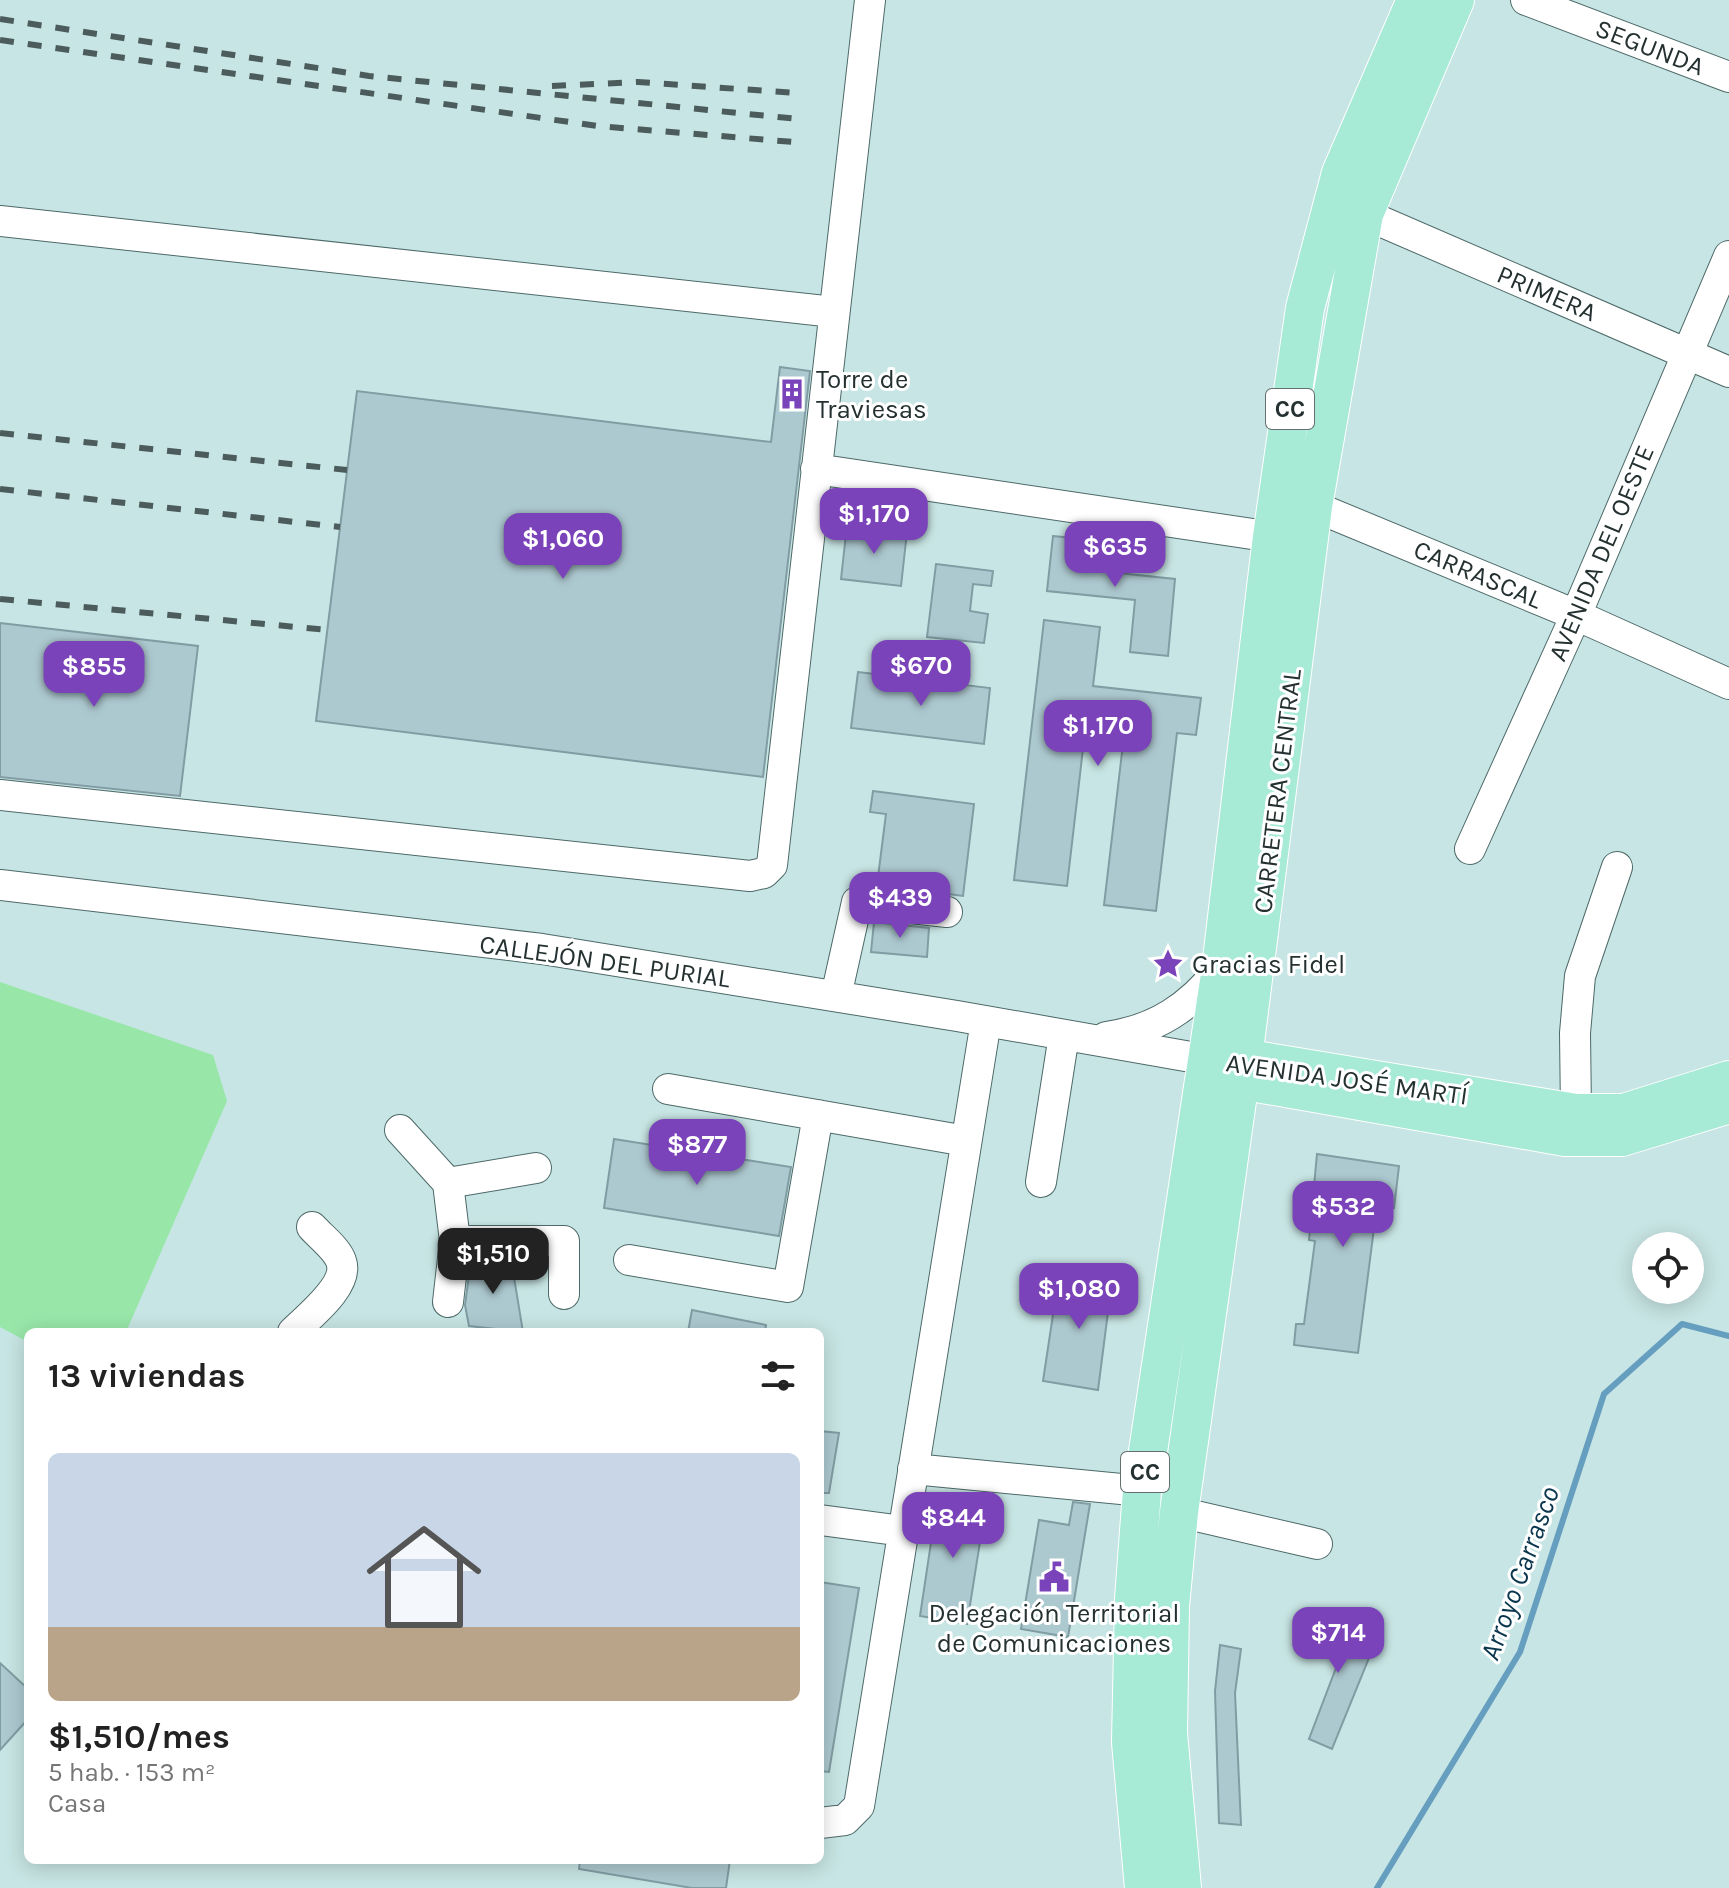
<!DOCTYPE html>
<html lang="es">
<head>
<meta charset="utf-8">
<style>
	:root { --surface:#fff; --page:#f2f2f2; --text:#222; --muted:#767676; --line:#e0e0e0; --accent:#7b43ba }
	body { margin:0; font-family:Karla,sans-serif; background:var(--page); color:var(--text); height:100vh; display:flex; flex-direction:column; font-size:30px; white-space:nowrap }
	* { box-sizing:border-box; margin:0 }
	p { font-size:26px; color:var(--muted) }
	.icon { flex:none; width:44px; height:44px; fill:none; stroke:currentColor; stroke-width:2; stroke-linecap:round; stroke-linejoin:round }
	.map { position:relative; flex:1; overflow:hidden }
	.side { position:absolute; left:24px; top:1328px; width:800px; height:536px; display:flex; flex-direction:column; background:var(--surface); border-radius:12px; box-shadow:0 4px 20px #0003 }
	.side>* { flex:none }
	.tools { position:absolute; left:1632px; top:1232px; display:grid; gap:16px }
	.tools a { display:grid; place-items:center; width:72px; height:72px; border-radius:50%; background:var(--surface); box-shadow:0 4px 20px #0003; font-size:40px }
	.price { position:absolute; translate:-50% -68px; padding:0 18px; border-radius:16px; background:var(--accent); color:#fff; font-size:26px; line-height:52px; filter:drop-shadow(0 2px 4px #0008) }
	.price::after { content:''; position:absolute; left:50%; top:48px; width:24px; height:18px; margin-left:-12px; background:inherit; clip-path:polygon(0 0,100% 0,50% 100%) }
	.price.active { background:#222; color:#fff }
	ul { padding:0; list-style:none }
	li { display:grid; align-content:center; gap:16px; height:424px; padding:0 24px }
	li+li { border-top:2px solid var(--line) }
	li span { display:grid; place-items:center; height:248px; border-radius:12px; color:#555 }
	li>.icon { margin-inline-start:auto }
	span .icon { width:144px; height:144px; fill:#fffc; stroke-width:1 }
	li b { font-size:34px }
	h2 { display:flex; justify-content:space-between; align-items:center; height:96px; padding:0 24px; font-size:34px }
	.map>svg:first-child { display:block }
	.green { fill:#98e7a9 }
	.lines { fill:none; stroke-linecap:round; stroke-linejoin:round }
	.stream { stroke:#659ebe; stroke-width:6 }
	.building { fill:#adc9d0; stroke:#819ca3; stroke-width:2 }
	.minor-casing { stroke:#4d6968; stroke-width:32 }
	.major-casing { stroke:#fff; stroke-width:40 }
	.minor { stroke:#fff; stroke-width:30 }
	.major { stroke:#a7ead6; stroke-width:38 }
	.rail { stroke:#4c5c5c; stroke-width:6; stroke-dasharray:14 14; stroke-linecap:butt }
	.labels { text-anchor:middle; stroke-width:6; stroke-linejoin:round; paint-order:stroke }
	.shield { fill:#fff; stroke:#666f6f; stroke-width:2 }
	.shield-label { font-size:24px; font-weight:bold; fill:#253131 }
	.street-label { font-size:26px; fill:#253131; stroke:#fff }
	.poi-label { font-size:26px; fill:#253131; stroke:#fff; text-anchor:start }
	.water-label { font-size:28px; font-style:italic; fill:#0a364d; stroke:#fff }
</style>
</head>
<body>
<div class="map">
<svg width="1729" height="1888" viewBox="0 0 1729 1888">
	<rect width="100%" height="100%" fill="#c7e5e4"/>
	<!-- green -->
	<path class="green" d="M0 982 213 1055 227 1101 126 1332H28V1342L0 1327Z"/>
	<g class="lines">
		<!-- stream -->
		<path class="stream" d="M1377 1888 1520 1652 1604 1394 1682 1324 1729 1336"/>
	</g>
	<!-- building -->
	<path class="building" d="M780 367 810 371 763 777 316 721 357 391 771 442Z
		M847 525 907 532 901 586 841 579Z
		M1053 536 1112 542 1109 572 1175 579 1168 656 1130 652 1135 600 1047 591Z
		M936 564 993 571 991 586 973 584 970 611 988 614 984 643 927 637Z
		M1044 620 1100 627 1093 686 1201 698 1196 735 1177 733 1156 911 1104 905 1125 727 1086 723 1067 886 1014 880Z
		M0 623 198 646 180 796 0 777Z
		M858 672 990 688 984 744 851 728Z
		M873 791 974 804 963 896 877 885 886 814 870 812Z
		M874 922 929 928 927 957 871 952Z
		M614 1139 791 1167 779 1236 604 1208Z
		M1317 1154 1399 1166 1394 1208 1377 1205 1358 1353 1294 1345 1296 1324H1304L1315 1241 1309 1240Z
		M511 1259 523 1332 469 1326 465 1305 471 1260Z
		M1076 1268 1113 1273 1098 1390 1043 1381 1057 1288 1073 1290Z
		M692 1310 766 1325 765 1332H688Z
		M820 1431 839 1433 829 1493H820Z
		M938 1496 986 1504 967 1624 920 1616Z
		M1073 1502 1090 1504 1068 1637 1021 1629 1039 1520 1069 1525Z
		M820 1582 859 1588 829 1772 820 1771Z
		M1305 1619 1374 1635 1369 1658 1332 1749 1309 1739 1342 1652 1300 1642Z
		M1220 1645 1241 1649 1235 1693 1241 1825 1219 1823 1215 1691Z
		M0 1663 28 1689V1719L0 1750Z
		M580 1860H730L726 1888H692L579 1869Z"/>
	<g class="lines">
		<!-- minor casing -->
		<g class="minor-casing">
			<path id="minor" d="M1526 0 1729 77
				M1364 214 1729 372
				M0 221 834 312
				M816 469 1272 537
				M1313 506 1576 615 1729 684
				M0 795 750 876 764 873 772 865 870 0
				M1470 849 1576 615 1729 256
				M0 885 542 949 957 1016 1208 1060
				M836 996 857 902 947 912
				M1106 1037C1156 1030 1190 1007 1221 968
				M668 1089 966 1141
				M1576 1113 1575 1033 1580 976 1617 867
				M400 1130 448 1183 455 1241 448 1302
				M1041 1182 1064 1035
				M448 1183 536 1168
				M455 1241H564V1294
				M629 1260 788 1287 818 1115
				M293 1332C309 1316 350 1285 341 1261 337 1249 321 1237 312 1227
				M913 1469 1142 1491
				M1179 1512 1317 1544
				M820 1520 903 1531
				M820 1823 845 1820 859 1806 986 1021"/>
		</g>
		<!-- major casing -->
		<g class="major-casing">
			<path id="major" d="M1729 1080 1624 1113H1576L1243 1058 1208 1060 1240 1080 1565 1137H1622L1729 1104
				M1144 1888 1131 1742 1134 1599 1142 1491 1221 968 1272 537 1305 308 1341 173 1416 0
				M1182 1888 1168 1733 1170 1606 1179 1512 1243 1058 1313 506 1364 214 1455 0"/>
		</g>
		<!-- minor -->
		<use href="#minor" class="minor"/>
		<!-- major -->
		<use href="#major" class="major"/>
		<!-- rail -->
		<path class="rail" d="M0 19 369 76 798 119
			M0 40 597 126 794 142
			M552 86 638 82 797 93
			M0 433 347 470
			M0 489 340 527
			M0 599 328 630"/>
	</g>
	<!-- icons -->
	<defs>
		<g id="building-bare" transform="scale(2.4)"><path d="M-4-6H4V6H1V3H-1V6H-4ZM-2.5-4.3h1.7v1.8h-1.7ZM.8-4.3h1.7v1.8H.8ZM-2.5-1h1.7V.8h-1.7ZM.8-1h1.7V.8H.8Z" fill="#7b43ba" stroke="#fff" stroke-width="2.5" paint-order="stroke"/></g>
		<g id="sight-bare" transform="scale(2.4)"><path d="M0-6L1.8-2.2L6-1.7L2.9 1.2L3.7 5.4L0 3.3L-3.7 5.4L-2.9 1.2L-6-1.7L-1.8-2.2Z" fill="#7b43ba" stroke="#fff" stroke-width="2.5" paint-order="stroke"/></g>
		<g id="civic-bare" transform="scale(2.4)"><path d="M-.6-6.5H3V-4.5H.6V-3L4-1V1h2V6H-6V1h2V-1L-.6-3ZM-1.2 2.5V6h2.4V2.5Z" fill="#7b43ba" stroke="#fff" stroke-width="2.5" paint-order="stroke"/></g>
	</defs>
	<g fill-rule="evenodd">
		<use href="#building-bare" x="792" y="394"/>
		<use href="#sight-bare" x="1168" y="964"/>
		<use href="#civic-bare" x="1054" y="1577"/>
	</g>
	<g class="labels">
		<!-- shield labels -->
		<g class="shield">
			<rect x="1266" y="389" width="48" height="40" rx="6"/>
			<rect x="1121" y="1452" width="48" height="40" rx="6"/>
		</g>
		<g class="shield-label">
			<text x="1290" y="417">CC</text>
			<text x="1145" y="1480">CC</text>
		</g>
		<!-- street labels -->
		<g class="street-label">
			<text transform="translate(1650 47) rotate(21)" y="9">SEGUNDA</text>
			<text transform="translate(1547 293) rotate(23)" y="9">PRIMERA</text>
			<text transform="translate(1601 553) rotate(-67)" y="9">AVENIDA DEL OESTE</text>
			<text transform="translate(1478 574) rotate(23)" y="9">CARRASCAL</text>
			<text transform="translate(1277 791) rotate(-83)" y="9">CARRETERA CENTRAL</text>
			<text transform="translate(605 961) rotate(8)" y="9">CALLEJÓN DEL PURIAL</text>
			<text transform="translate(1347 1079) rotate(8)" y="9">AVENIDA JOSÉ MARTÍ</text>
		</g>
		<!-- poi labels -->
		<g class="poi-label">
			<text x="816" y="388">Torre de<tspan x="816" dy="30">Traviesas</tspan></text>
			<text x="1192" y="973">Gracias Fidel</text>
			<text x="1054" y="1622" text-anchor="middle">Delegación Territorial<tspan x="1054" dy="30">de Comunicaciones</tspan></text>
		</g>
		<!-- water labels -->
		<g class="water-label">
			<text transform="translate(1519 1573) rotate(-70)" y="10">Arroyo Carrasco</text>
		</g>
	</g>
</svg>
<div class="tools">
<a><svg class="icon" aria-label="locate" viewBox="0 0 24 24"><circle cx="12" cy="12" r="6"/><path d="M12 2v4M12 18v4M2 12h4M18 12h4"/></svg></a>
</div>
<b class="price" style="left:874px;top:556px">$1,170</b>
<b class="price" style="left:563px;top:581px">$1,060</b>
<b class="price" style="left:1115px;top:589px">$635</b>
<b class="price" style="left:921px;top:708px">$670</b>
<b class="price" style="left:94px;top:709px">$855</b>
<b class="price" style="left:1098px;top:768px">$1,170</b>
<b class="price" style="left:900px;top:940px">$439</b>
<b class="price" style="left:697px;top:1187px">$877</b>
<b class="price" style="left:1343px;top:1249px">$532</b>
<b class="price active" style="left:493px;top:1296px">$1,510</b>
<b class="price" style="left:1079px;top:1331px">$1,080</b>
<b class="price" style="left:953px;top:1560px">$844</b>
<b class="price" style="left:1338px;top:1675px">$714</b>
<section class="side">
<h2>13 viviendas<svg class="icon" aria-label="filters" viewBox="0 0 24 24"><path d="M4 7h16M4 17h16"/><circle cx="9" cy="7" r="2"/><circle cx="15" cy="17" r="2"/></svg></h2>
<ul>
<li><span style="background:linear-gradient(#c9d6e8 70%,#b9a48a 0)"><svg class="icon" aria-label="home" viewBox="0 0 24 24"><path d="M3 11l9-7 9 7M6 9v11h12V9"/></svg></span><div><b>$1,510/mes</b><p>5 hab. · 153 m²</p><p>Casa</p></div></li>
</ul>
</section>
</div>
</body>
</html>
